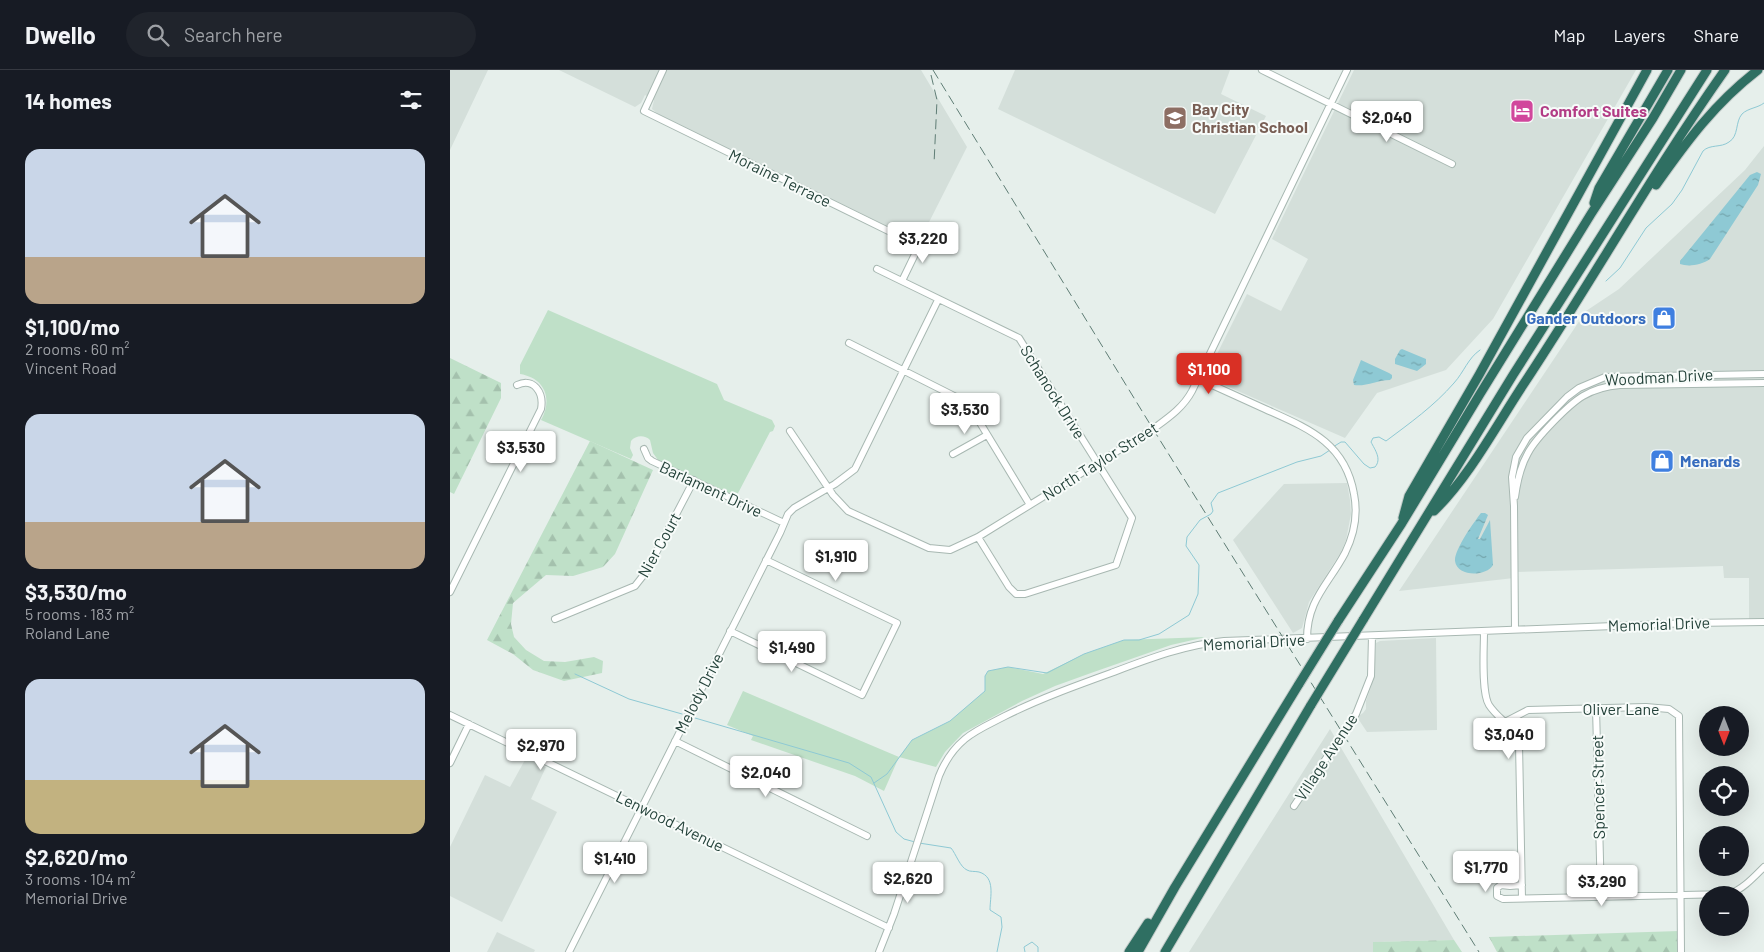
<!DOCTYPE html>
<html lang="en">
<head>
<meta charset="utf-8">
<style>
	:root { --surface:#171b24; --page:#20242c; --text:#f1f3f6; --muted:#9ea1a6; --line:#363941; --accent:#d93025 }
	body { margin:0; font-family:Barlow,sans-serif; background:var(--page); color:var(--text); height:100vh; display:flex; flex-direction:column; font-size:19px; white-space:nowrap }
	* { box-sizing:border-box; margin:0 }
	p { font-size:16px; color:var(--muted) }
	.icon { flex:none; width:28px; height:28px; fill:none; stroke:currentColor; stroke-width:2; stroke-linecap:round; stroke-linejoin:round }
	.map { position:relative; flex:1; overflow:hidden }
	.panel { display:flex; flex-direction:column; background:var(--surface); width:450px }
	.panel>* { flex:none }
	.needle { width:32px; rotate:180deg }
	.tools { position:absolute; left:1249px; top:636px; display:grid; gap:10px }
	.tools a { display:grid; place-items:center; width:50px; height:50px; border-radius:50%; background:var(--surface); box-shadow:0 5px 20px #0002; font-size:25px }
	.price { position:absolute; translate:-50% -42px; padding:0 11px; border-radius:5px; background:#fff; color:#222; font-size:16px; line-height:32px; filter:drop-shadow(0 1px 2px #0008) }
	.price::after { content:''; position:absolute; left:50%; top:30px; width:15px; height:11px; margin-left:-8px; background:inherit; clip-path:polygon(0 0,100% 0,50% 100%) }
	.price.active { background:var(--accent); color:#fff }
	ul { padding:0; list-style:none }
	li { display:grid; align-content:center; gap:10px; height:265px; padding:0 25px }
	li span { display:grid; place-items:center; height:155px; border-radius:15px; color:#555 }
	li>.icon { margin-inline-start:auto }
	span .icon { width:90px; height:90px; fill:#fffc; stroke-width:1 }
	li b { font-size:21px }
	h2 { display:flex; justify-content:space-between; align-items:center; height:60px; padding:0 25px; font-size:21px }
	header { display:flex; align-items:center; gap:30px; box-sizing:border-box; height:70px; padding:0 25px; background:var(--surface); border-bottom:1px solid var(--line) }
	header strong { font-size:24px }
	nav { display:flex; gap:28px; margin-inline-start:auto; font-size:18px }
	.search { width:350px; height:45px; background:var(--page); display:flex; align-items:center; gap:12px; box-sizing:border-box; padding:0 18px; border-radius:28px; color:var(--muted); font-size:19px }
	main { display:flex; flex:1; min-height:0 }
	.map>svg:first-child { display:block }
	.built { fill:#d4dfda }
	.forest { fill:url(#forest-firs) }
	.park { fill:#bfe0c8 }
	.water { fill:url(#water-ripples) }
	.lines { fill:none; stroke-linecap:round; stroke-linejoin:round }
	.stream { stroke:#8ec9d4; stroke-width:1 }
	.minor-casing { stroke:#a8b8b2; stroke-width:8 }
	.highway-casing { stroke:#c2cac8; stroke-width:11 }
	.minor { stroke:#fff; stroke-width:6 }
	.highway { stroke:#2f6f62; stroke-width:9 }
	.rail { stroke:#5f7d75; stroke-width:1; stroke-dasharray:10 5; stroke-linecap:butt }
	.highway-bridge-casing { stroke:#c2cac8; stroke-width:11; stroke-linecap:butt }
	.highway-bridge { stroke:#2f6f62; stroke-width:9 }
	.labels { text-anchor:middle; stroke-width:4; stroke-linejoin:round; paint-order:stroke }
	.education-label { font-size:16px; font-weight:bold; fill:#785e54; stroke:#f7fbf9; text-anchor:start }
	.hotel-label { font-size:16px; font-weight:bold; fill:#b23c85; stroke:#f7fbf9; text-anchor:start }
	.street-label { font-size:16px; fill:#24423a; stroke:#f7fbf9 }
	.shop-label { font-size:16px; font-weight:bold; fill:#366cbe; stroke:#f7fbf9; text-anchor:end }
</style>
</head>
<body>
<header>
<strong>Dwello</strong>
<div class="search"><svg class="icon" aria-label="search" viewBox="0 0 24 24"><circle cx="10" cy="10" r="6"/><path d="M15 15l6 6"/></svg>Search here</div>
<nav><a>Map</a><a>Layers</a><a>Share</a></nav>
</header>
<main>
<section class="panel">
<h2>14 homes<svg class="icon" aria-label="filters" viewBox="0 0 24 24"><path d="M4 7h16M4 17h16"/><circle cx="9" cy="7" r="2"/><circle cx="15" cy="17" r="2"/></svg></h2>
<ul>
<li><span style="background:linear-gradient(#c9d6e8 70%,#b9a48a 0)"><svg class="icon" aria-label="home" viewBox="0 0 24 24"><path d="M3 11l9-7 9 7M6 9v11h12V9"/></svg></span><div><b>$1,100/mo</b><p>2 rooms · 60 m²</p><p>Vincent Road</p></div></li>
<li><span style="background:linear-gradient(#c9d6e8 70%,#b9a48a 0)"><svg class="icon" aria-label="home" viewBox="0 0 24 24"><path d="M3 11l9-7 9 7M6 9v11h12V9"/></svg></span><div><b>$3,530/mo</b><p>5 rooms · 183 m²</p><p>Roland Lane</p></div></li>
<li><span style="background:linear-gradient(#c9d6e8 65%,#c2b280 0)"><svg class="icon" aria-label="home" viewBox="0 0 24 24"><path d="M3 11l9-7 9 7M6 9v11h12V9"/></svg></span><div><b>$2,620/mo</b><p>3 rooms · 104 m²</p><p>Memorial Drive</p></div></li>
</ul>
</section>
<div class="map">
<svg width="1314" height="882" viewBox="0 0 1314 882">
	<defs>
		<pattern id="forest-firs" width="22" height="20" patternUnits="userSpaceOnUse" patternTransform="scale(1.25)"><rect width="22" height="20" fill="#bfe0c8"/><path d="M5 1l3.5 6h-7zM16 11l3.5 6h-7z" fill="#a4c1ad"/></pattern>
		<pattern id="water-ripples" width="26" height="14" patternUnits="userSpaceOnUse" patternTransform="scale(1.25)"><rect width="26" height="14" fill="#8ec9d4"/><path d="M2 4q2-2 4 0t4 0M15 11q2-2 4 0t4 0" fill="none" stroke="#74a5ad"/></pattern>
	</defs>
	<rect width="100%" height="100%" fill="#e6efeb"/>
	<!-- built -->
	<path class="built" d="M0 0H38L0 80Z
		M109 0H471L517 77 469 172 208 44 202 39 204 30 195 25 191 33 185 37Z
		M565 0H780L771 24 816 46 765 144 548 39Z
		M904 0H1186L1043 249 996 300 927 323 895 368 758 308 757 304 797 224 831 241 858 189 822 169Z
		M1314 76V552H1299V508H1274L1273 496 1065 502 1064 508 949 521 1136 241 1169 219 1295 100Z
		M897 413 900 430 901 444 896 470 891 482 859 532 852 558 843 563 783 470 834 414Z
		M986 568 987 660 917 662 907 647 913 643 916 639V631L921 617 924 603 926 573 930 571Z
		M880 659 1004 870 923 872V882H739Z
		M76 688 96 697 81 729 107 742 52 852 0 826V777L35 705 60 717Z
		M47 862 85 880 84 882H37Z"/>
	<!-- forest -->
	<path class="forest" d="M0 288 51 313V328L4 424 0 422Z
		M140 371 203 400 165 484 153 497 123 506 96 505 63 533 61 554 64 567 76 580 94 591 115 592 144 587 153 591 152 603 114 611 83 600 63 584 37 570Z
		M1229 861V882H1047L1039 867Z
		M1004 870 1012 882H923V872Z"/>
	<!-- park -->
	<path class="park" d="M98 240 267 314 274 330 322 350 325 356 323 361 320 362 286 427 208 390 203 383 200 370C195 365 186 365 181 371L180 378 183 385 181 389 91 350C103 329 95 308 70 304V295Z
		M756 567 721 575 641 603 605 616 572 631 513 663 495 682 486 697 449 687 434 721 405 706 301 670 303 666 277 655 293 621 449 687 462 670 500 651 535 621V606L538 601 558 597 593 604 634 584 674 570Z"/>
	<!-- water -->
	<path class="water" d="M1307 102 1311 104 1308 115 1260 189C1252 195 1238 197 1230 194V191L1300 105Z
		M952 279 976 289V294L967 301 945 294V289L950 280Z
		M911 290 939 303 942 305V308L940 310C928 310 915 317 904 315L903 310Z
		M1031 443H1035L1038 445 1028 469H1030L1040 450 1043 495C1036 507 1007 507 1005 491 1004 480 1024 452 1031 443Z"/>
	<g class="lines">
		<!-- stream -->
		<path class="stream" d="M1156 211 1170 198 1196 158 1222 134 1232 120 1253 81C1260 74 1271 78 1279 72 1289 66 1285 52 1292 44 1298 38 1308 38 1314 33
			M883 377 891 372H895L914 394 920 398 925 397C932 389 925 380 921 372L923 368 929 367 936 371C960 353 984 336 1004 313 1014 302 1018 288 1030 280
			M125 604 179 629 232 644
			M245 648 399 693 421 707 446 762 454 769 465 772
			M424 713 437 704 462 670 500 651 535 621V606L538 601 558 597 597 603 634 584 674 570H689L709 564 739 545 748 524 749 495 736 476 737 467 750 450 761 444 763 441 761 433 768 423 847 392 871 386 880 380
			M469 773 501 778C506 784 510 797 517 800 520 802 525 801 529 802 546 807 540 827 540 840L551 847 552 857 547 882
			M575 882 574 877 582 872 588 877V882"/>
		<!-- minor casing -->
		<g class="minor-casing">
			<path id="minor" d="M213 0 194 41 467 175 468 178 452 211
				M812 0 1002 94
				M427 199 569 268 682 448 666 495 575 524H566L559 517 528 467
				M399 273 518 333 580 435
				M749 309C771 319 793 329 815 339 857 358 895 372 904 424 908 444 904 465 895 483 878 515 857 530 857 569
				M340 361 383 425 398 441 479 478 500 480 528 467 703 359C718 348 733 338 742 321L897 0
				M194 379 198 388 202 391 334 453
				M503 384 537 365
				M1065 427C1067 412 1070 397 1078 383 1086 368 1118 335 1133 326 1145 319 1157 316 1170 315L1314 313
				M0 522 91 339C94 323 84 307 67 315
				M105 549 185 516 196 502 244 410
				M1065 559 1064 436 1062 407 1066 387 1077 368 1117 327 1129 318 1155 307 1314 304
				M280 561 412 625 447 553 316 490
				M1034 562C1034 578 1031 622 1039 635 1048 649 1065 657 1069 674L1072 828
				M1146 638 1151 827
				M0 645 439 858
				M1055 652 1078 640 1196 637 1219 639 1229 646 1231 882
				M225 671 417 766
				M0 693 19 654
				M844 736 906 644 921 606 922 566
				M1072 815 1060 816 1051 815 1047 818V826L1053 829 1279 824C1293 819 1303 808 1314 797
				M119 882 330 463 338 444 344 438 385 414 405 399 488 230
				M429 882 444 844 489 706C495 691 503 679 515 669 527 659 542 653 555 646 589 629 625 616 661 603 698 589 734 575 774 571L1241 553 1314 552"/>
		</g>
		<!-- highway casing -->
		<g class="highway-casing">
			<path id="highway" d="M1206 115C1237 71 1265 33 1308 0
				M1144 133 1149 118 1218 0
				M984 441C1019 407 1046 356 1073 315 1142 211 1203 102 1275 0
				M953 448 959 426 1029 305 1197 0
				M913 550 1063 305 1257 0
				M888 551 952 453 1030 324 1141 144 1203 48 1231 0
				M679 882 698 853
				M688 882 725 817 849 614
				M715 882 861 635"/>
		</g>
		<!-- minor -->
		<use href="#minor" class="minor"/>
		<!-- highway -->
		<use href="#highway" class="highway"/>
		<!-- rail -->
		<path class="rail" d="M483 0 703 359 1029 882
			M481 5 487 30 484 94"/>
		<!-- highway-bridge casing -->
		<g class="highway-bridge-casing">
			<path id="highway-bridge" d="M849 614 888 551
				M861 635 913 550"/>
		</g>
		<!-- highway-bridge -->
		<use href="#highway-bridge" class="highway-bridge"/>
	</g>
	<!-- icons -->
	<defs>
		<g id="hotel-square" transform="scale(1.25)"><rect x="-9" y="-9" width="18" height="18" rx="4" fill="#d1479c" stroke="#f7fbf9"/><path d="M-6-4.5h1.5V1H6V5H4.5V3h-9V5H-6ZM-4 0a1.8 1.8 0 1 1 3.6 0ZM.5 0V-2.5h3Q6-2.5 6 0Z" fill="#fff"/></g>
		<g id="school-square" transform="scale(1.25)"><rect x="-9" y="-9" width="18" height="18" rx="4" fill="#8d6e63" stroke="#f7fbf9"/><path d="M0-5L7-2L0 1L-7-2ZM-4 1L0 2.5L4 1V4Q0 6-4 4Z" fill="#fff"/></g>
		<g id="shop-square" transform="scale(1.25)"><rect x="-9" y="-9" width="18" height="18" rx="4" fill="#3f7fe0" stroke="#f7fbf9"/><path d="M-5-2.5h2.3a2.7 3.5 0 0 1 5.4 0H5L5.5 6h-11ZM-1.5-2.5h3a1.5 2.3 0 0 0-3 0Z" fill="#fff"/></g>
	</defs>
	<g fill-rule="evenodd">
		<use href="#hotel-square" x="1072" y="41"/>
		<use href="#school-square" x="725" y="48"/>
		<use href="#shop-square" x="1214" y="248"/>
		<use href="#shop-square" x="1212" y="391"/>
	</g>
	<g class="labels">
		<!-- education labels -->
		<g class="education-label">
			<text x="742" y="45">Bay City<tspan x="742" dy="18">Christian School</tspan></text>
		</g>
		<!-- hotel labels -->
		<g class="hotel-label">
			<text x="1090" y="47">Comfort Suites</text>
		</g>
		<!-- street labels -->
		<g class="street-label">
			<text transform="translate(330 108) rotate(26)" y="6">Moraine Terrace</text>
			<text transform="translate(1209 307) rotate(-3)" y="6">Woodman Drive</text>
			<text transform="translate(603 322) rotate(58)" y="6">Schanock Drive</text>
			<text transform="translate(650 391) rotate(-32)" y="6">North Taylor Street</text>
			<text transform="translate(261 419) rotate(25)" y="6">Barlament Drive</text>
			<text transform="translate(209 475) rotate(-61)" y="6">Nier Court</text>
			<text transform="translate(1209 554) rotate(-2)" y="6">Memorial Drive</text>
			<text transform="translate(804 572) rotate(-3)" y="6">Memorial Drive</text>
			<text transform="translate(249 623) rotate(-63)" y="6">Melody Drive</text>
			<text x="1171" y="645">Oliver Lane</text>
			<text transform="translate(876 687) rotate(-57)" y="6">Village Avenue</text>
			<text transform="translate(1148 717) rotate(-91)" y="6">Spencer Street</text>
			<text transform="translate(220 751) rotate(26)" y="6">Lenwood Avenue</text>
		</g>
		<!-- shop labels -->
		<g class="shop-label">
			<text x="1196" y="254">Gander Outdoors</text>
			<text x="1230" y="397" text-anchor="start">Menards</text>
		</g>
	</g>
</svg>
<div class="tools">
<a><svg class="needle" viewBox="-14 -14 28 28"><path d="M0-13l5 13h-10z" fill="#e53935"/><path d="M0 13l5-13h-10z" fill="#9ea1a6"/></svg></a>
<a><svg class="icon" aria-label="locate" viewBox="0 0 24 24"><circle cx="12" cy="12" r="6"/><path d="M12 2v4M12 18v4M2 12h4M18 12h4"/></svg></a>
<a>+</a>
<a>−</a>
</div>
<b class="price" style="left:937px;top:73px">$2,040</b>
<b class="price" style="left:473px;top:194px">$3,220</b>
<b class="price active" style="left:759px;top:325px">$1,100</b>
<b class="price" style="left:515px;top:365px">$3,530</b>
<b class="price" style="left:71px;top:403px">$3,530</b>
<b class="price" style="left:386px;top:512px">$1,910</b>
<b class="price" style="left:342px;top:603px">$1,490</b>
<b class="price" style="left:1059px;top:690px">$3,040</b>
<b class="price" style="left:91px;top:701px">$2,970</b>
<b class="price" style="left:316px;top:728px">$2,040</b>
<b class="price" style="left:165px;top:814px">$1,410</b>
<b class="price" style="left:1036px;top:823px">$1,770</b>
<b class="price" style="left:458px;top:834px">$2,620</b>
<b class="price" style="left:1152px;top:837px">$3,290</b>
</div>
</main>
</body>
</html>
